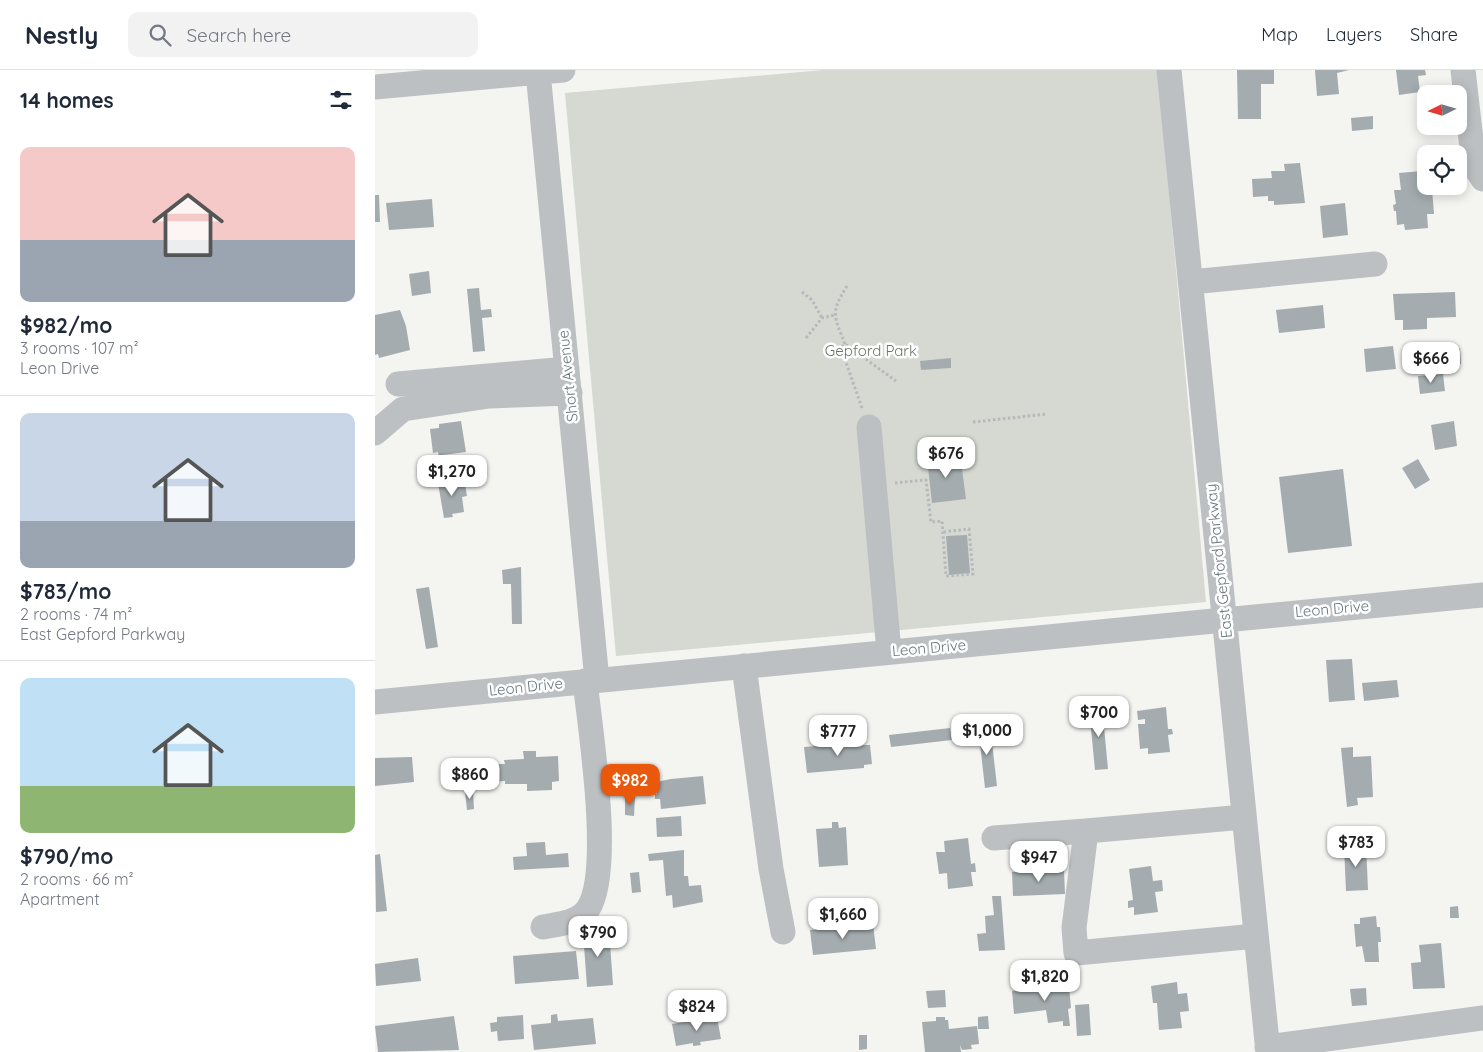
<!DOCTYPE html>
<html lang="en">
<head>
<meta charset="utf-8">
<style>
	:root { --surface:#fff; --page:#f2f2f3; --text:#1f2937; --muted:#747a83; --line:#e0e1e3; --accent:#ea580c }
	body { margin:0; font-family:Quicksand,sans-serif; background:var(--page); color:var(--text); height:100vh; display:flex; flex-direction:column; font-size:19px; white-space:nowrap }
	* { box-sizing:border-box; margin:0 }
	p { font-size:16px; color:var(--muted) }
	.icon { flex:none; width:28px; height:28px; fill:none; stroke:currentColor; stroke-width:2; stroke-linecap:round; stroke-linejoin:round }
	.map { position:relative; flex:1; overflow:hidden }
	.sheet { display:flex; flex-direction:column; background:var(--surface); width:375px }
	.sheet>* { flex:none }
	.needle { width:32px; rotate:265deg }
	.controls { position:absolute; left:1042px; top:15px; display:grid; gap:10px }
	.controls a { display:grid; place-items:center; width:50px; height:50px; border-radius:10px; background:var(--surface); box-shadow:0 2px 12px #0003; font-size:25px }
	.price { position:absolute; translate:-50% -42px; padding:0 11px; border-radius:10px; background:#fff; color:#222; font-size:16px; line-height:32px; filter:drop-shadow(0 1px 2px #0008) }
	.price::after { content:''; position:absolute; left:50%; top:30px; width:15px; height:11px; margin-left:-8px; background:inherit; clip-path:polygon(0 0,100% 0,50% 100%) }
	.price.active { background:var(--accent); color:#fff }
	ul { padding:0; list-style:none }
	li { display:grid; align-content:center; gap:10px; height:265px; padding:0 20px }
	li+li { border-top:1px solid var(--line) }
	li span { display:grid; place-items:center; height:155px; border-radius:10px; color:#555 }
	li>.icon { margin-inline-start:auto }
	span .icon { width:90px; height:90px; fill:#fffc; stroke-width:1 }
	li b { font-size:21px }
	h2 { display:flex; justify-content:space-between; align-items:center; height:60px; padding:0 20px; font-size:21px }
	header { display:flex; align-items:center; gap:30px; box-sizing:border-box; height:70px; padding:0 25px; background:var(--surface); border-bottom:1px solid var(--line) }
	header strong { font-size:24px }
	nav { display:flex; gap:28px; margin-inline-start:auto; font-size:18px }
	.search { width:350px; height:45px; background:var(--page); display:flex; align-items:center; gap:12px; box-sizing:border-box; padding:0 18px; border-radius:10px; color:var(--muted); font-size:19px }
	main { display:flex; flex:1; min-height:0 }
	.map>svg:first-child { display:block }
	.green { fill:#d5d9d1 }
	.building { fill:#a4acaf }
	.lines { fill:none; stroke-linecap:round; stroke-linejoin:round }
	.path { stroke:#b6b9bb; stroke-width:3; stroke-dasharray:2.5 2.5; stroke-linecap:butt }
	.minor { stroke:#bcc0c2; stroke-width:25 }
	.labels { text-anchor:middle; stroke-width:5; stroke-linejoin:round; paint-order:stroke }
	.park-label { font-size:15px; fill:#6b7665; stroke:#fff }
	.street-label { font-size:15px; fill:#67777e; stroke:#fff }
</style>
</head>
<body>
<header>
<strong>Nestly</strong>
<div class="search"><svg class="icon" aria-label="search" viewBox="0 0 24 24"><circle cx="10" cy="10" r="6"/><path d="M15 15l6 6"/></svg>Search here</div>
<nav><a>Map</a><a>Layers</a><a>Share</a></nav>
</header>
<main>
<section class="sheet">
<h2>14 homes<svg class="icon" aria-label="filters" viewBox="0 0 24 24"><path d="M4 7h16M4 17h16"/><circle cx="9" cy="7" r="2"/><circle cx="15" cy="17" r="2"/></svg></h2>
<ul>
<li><span style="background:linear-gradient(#f6c9c9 60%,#9aa5b1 0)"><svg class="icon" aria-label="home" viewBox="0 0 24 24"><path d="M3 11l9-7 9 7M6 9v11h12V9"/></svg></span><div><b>$982/mo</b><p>3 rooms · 107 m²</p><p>Leon Drive</p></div></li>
<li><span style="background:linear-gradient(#c9d6e8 70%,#9aa5b1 0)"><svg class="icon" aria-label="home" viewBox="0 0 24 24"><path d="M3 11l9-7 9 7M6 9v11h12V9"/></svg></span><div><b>$783/mo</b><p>2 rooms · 74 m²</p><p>East Gepford Parkway</p></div></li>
<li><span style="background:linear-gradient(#bfe0f5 70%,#8fb573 0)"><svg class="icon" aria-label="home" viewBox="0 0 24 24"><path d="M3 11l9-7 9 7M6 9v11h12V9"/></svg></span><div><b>$790/mo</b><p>2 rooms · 66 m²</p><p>Apartment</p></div></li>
</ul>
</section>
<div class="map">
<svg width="1108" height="982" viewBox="0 0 1108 982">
	<rect width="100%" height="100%" fill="#f4f4f1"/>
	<!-- green -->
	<path class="green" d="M448 0H783L831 532 241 586 190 23Z"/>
	<!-- building -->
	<path class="building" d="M862 0H899V14H886V49H863Z
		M940 0H974L962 3 964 24 942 26Z
		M1021 0H1050L1051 5 1043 6 1045 22 1024 25Z
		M998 46V59L977 61 976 48Z
		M925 93 930 133 899 135V131H893V126L878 127 877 109 897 108 896 101H910L909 94Z
		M1047 101 1049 120 1057 119 1059 144H1052L1053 158 1030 160 1029 154 1022 155 1021 141H1019L1018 135 1021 134 1019 120H1026L1024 103Z
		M0 125H4L5 152H0Z
		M57 129 59 157 14 160 11 133Z
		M970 133 973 165 948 168 945 136Z
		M54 201 56 223 37 226 34 204Z
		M104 218 106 240 116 239 117 247 107 248 110 281 98 282 92 219Z
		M1080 222 1081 247 1052 248V259L1028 260V250H1020L1018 224Z
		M948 235 950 258 904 263 901 240Z
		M25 240 31 256 35 280 4 288 3 284 0 285V245Z
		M1018 276 1021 299 991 302 989 279Z
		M1085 278 1086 294 1056 296 1055 280Z
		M576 288V298L546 300 545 291Z
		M1068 304 1070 321 1045 324 1043 306Z
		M86 351 91 382 68 385 69 388 64 389 63 382 58 383 55 359 64 358V354Z
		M1079 351 1082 376 1060 380 1056 355Z
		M585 384 591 429 557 433 552 388Z
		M1043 389 1055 410 1040 419 1027 398Z
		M968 399 977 476 913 483 904 407Z
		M89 408 92 426 87 427 89 442 77 444 78 447 69 448 63 413Z
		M592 465 595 503 574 505 571 466Z
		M146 497 147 554H137L136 514H128L127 500Z
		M54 517 63 577 51 579 41 519Z
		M977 589 980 630 954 632 951 590Z
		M1022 610 1024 627 989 631 987 613Z
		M727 637 728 653H732V656L729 657 733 699 720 700 714 638Z
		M791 637 793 659H797L798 664 793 665 795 682 773 684V678L765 679 763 654H770V649L763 650 762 641Z
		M615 655 622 716 610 718 603 656Z
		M575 658 577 670 516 677 514 665Z
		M473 667V673L487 672 488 675H495L497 694 489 695V698L432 703 429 677 464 674V668Z
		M978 677V687L996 686 998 727 982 728 983 735 972 737 966 678Z
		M148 681H161V687L183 686 184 711 177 712V720L152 721V714H130V711L116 712V694H130L129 690 149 689Z
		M37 687 39 712 0 716V688Z
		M328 706 331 734 286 739 285 729H280V724H282L281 712 296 709Z
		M98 720 99 739 92 740 90 721Z
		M250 727H260L259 746 250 745Z
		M306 746 307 766 282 767 281 748Z
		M457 752H463L464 758 471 757 473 795 444 797 441 759 457 758Z
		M593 768 596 794 600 793 601 802H596L598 816 573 819 572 803 564 804 561 782H570L569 771Z
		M170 772 171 785 193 783 194 797 139 800 138 787 152 786 151 773Z
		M991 774 993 820 971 821 969 776Z
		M309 780V806H313L314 816 326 815 328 832 298 838 297 825 291 826 288 790 274 791 273 784Z
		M5 784 12 841 1 842 0 785Z
		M776 796 778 811 787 810 788 821 780 822 783 842 759 845V837L753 838V831L758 830 754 799Z
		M689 800 690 824 638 826 637 802Z
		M264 802 266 822 257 823 255 803Z
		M617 826H626L630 880 604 881 602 864 611 863 610 846 619 845Z
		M1083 836 1084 848H1075V837Z
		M1001 846 1002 857H1005L1006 872H1003L1004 892H990L987 876 981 877 979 854H985V848Z
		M498 854 501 879 438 885 435 860Z
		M234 859 238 915 212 917 208 862Z
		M1066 873 1070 918 1038 919 1036 893 1046 892 1044 875Z
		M201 881 204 909 140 914 138 886Z
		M43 888 46 911 1 916 0 894Z
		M674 910 675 918 694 916 696 938 693 939 695 956H688V951L673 953 671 940 639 944 637 921 660 919V912Z
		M802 912 803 924 812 923 814 941 805 942 807 958 784 960 782 933H778L776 916Z
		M991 918 992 935 977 936 975 919Z
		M570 920 571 937 553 938 551 921Z
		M714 934 716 965 702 966 700 935Z
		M182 944 183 951 218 948 221 974 159 980 156 955 176 953V945Z
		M148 945 149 969 123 971 122 961 116 962 115 953 122 952V947Z
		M79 946 84 980 3 982 0 956Z
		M613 946 614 959H603V947Z
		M342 947 346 969 325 972 326 975 318 976V973L301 976 297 954Z
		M561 947H570V950H573L574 959 602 956 604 974 596 975 597 979 587 980 585 975 586 982H550L547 952 561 951Z
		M484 965H492V979L484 980Z"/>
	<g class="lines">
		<!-- path -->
		<path class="path" d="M427 222 437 230 447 248
			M431 268 447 248 459 245
			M470 274C459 246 455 243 472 216
			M487 338 466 278 470 274 521 311
			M598 352 672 344
			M520 413 551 410 556 452 567 451 571 506 598 504 594 459 568 462"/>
		<!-- minor -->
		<path class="minor" d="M794 0 893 982
			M1088 0 1098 87 1100 97 1108 109
			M163 2 222 610
			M0 17 188 0
			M816 212 1000 194
			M23 314 192 299
			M494 357 514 582
			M0 363 28 339 114 326 195 323
			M369 596 396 799 408 862
			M0 632 1108 525
			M869 747 711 761 699 858 701 883 881 866
			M619 768 711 761
			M168 857C184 854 203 853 213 839 238 801 215 658 210 611
			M892 977 1108 948"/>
	</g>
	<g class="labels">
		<!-- park labels -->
		<g class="park-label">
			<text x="496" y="286">Gepford Park</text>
		</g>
		<!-- street labels -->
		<g class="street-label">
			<text transform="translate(193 306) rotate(-96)" y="5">Short Avenue</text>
			<text transform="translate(844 491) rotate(-96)" y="5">East Gepford Parkway</text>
			<text transform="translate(957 539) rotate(-5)" y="5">Leon Drive</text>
			<text transform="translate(554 578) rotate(-5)" y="5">Leon Drive</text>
			<text transform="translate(151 617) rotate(-6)" y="5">Leon Drive</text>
		</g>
	</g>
</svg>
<div class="controls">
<a><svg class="needle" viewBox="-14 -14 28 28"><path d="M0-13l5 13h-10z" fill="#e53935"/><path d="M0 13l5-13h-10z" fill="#747a83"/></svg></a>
<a><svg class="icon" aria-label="locate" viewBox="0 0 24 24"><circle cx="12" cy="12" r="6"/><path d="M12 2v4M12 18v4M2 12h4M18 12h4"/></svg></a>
</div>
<b class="price" style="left:1056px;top:314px">$666</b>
<b class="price" style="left:571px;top:409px">$676</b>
<b class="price" style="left:77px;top:427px">$1,270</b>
<b class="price" style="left:724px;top:668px">$700</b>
<b class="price" style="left:612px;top:686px">$1,000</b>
<b class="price" style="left:463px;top:687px">$777</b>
<b class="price" style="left:95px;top:730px">$860</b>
<b class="price active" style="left:255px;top:736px">$982</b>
<b class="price" style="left:981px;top:798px">$783</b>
<b class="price" style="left:664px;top:813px">$947</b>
<b class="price" style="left:468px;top:870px">$1,660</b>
<b class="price" style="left:223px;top:888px">$790</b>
<b class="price" style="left:670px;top:932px">$1,820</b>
<b class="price" style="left:322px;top:962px">$824</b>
</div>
</main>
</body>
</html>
